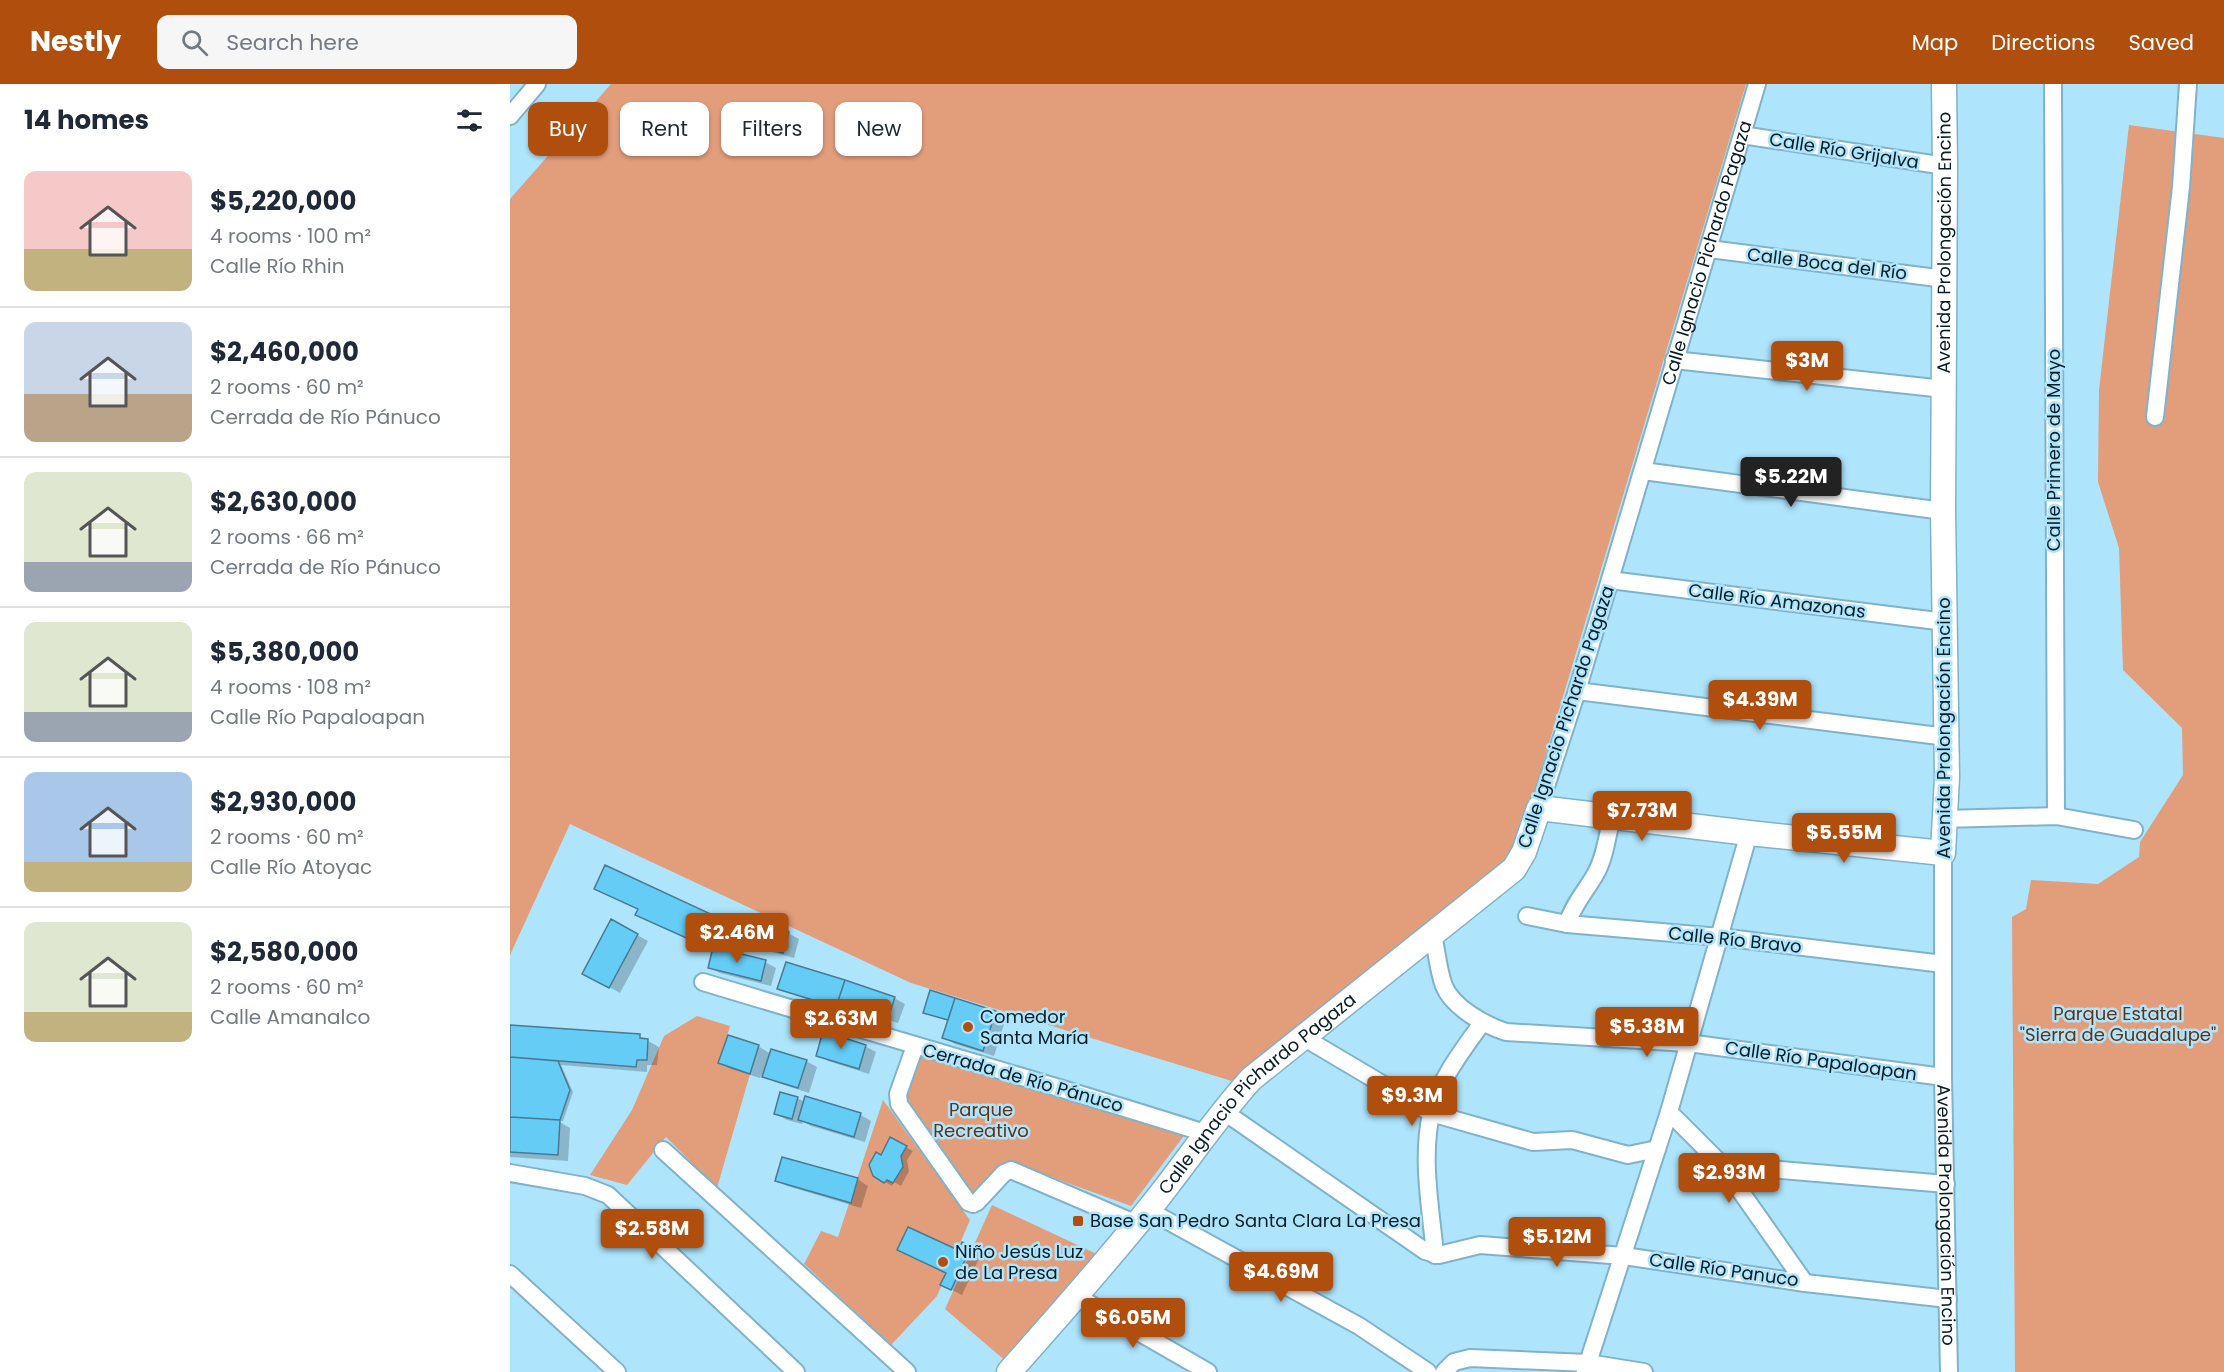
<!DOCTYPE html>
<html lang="en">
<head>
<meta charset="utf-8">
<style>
	:root { --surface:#fff; --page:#f6f6f7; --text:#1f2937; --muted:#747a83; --line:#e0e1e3; --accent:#b04f0d }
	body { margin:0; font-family:Poppins,sans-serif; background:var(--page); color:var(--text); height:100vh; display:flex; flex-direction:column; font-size:22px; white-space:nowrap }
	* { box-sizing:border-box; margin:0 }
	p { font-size:20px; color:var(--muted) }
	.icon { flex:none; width:33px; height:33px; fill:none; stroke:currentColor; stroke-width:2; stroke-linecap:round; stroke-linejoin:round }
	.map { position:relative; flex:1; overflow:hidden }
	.panel { display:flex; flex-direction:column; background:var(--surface); width:510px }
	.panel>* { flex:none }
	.hud { position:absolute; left:18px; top:18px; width:570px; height:54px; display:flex; gap:12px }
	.price { position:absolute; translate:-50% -51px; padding:0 14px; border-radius:6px; background:var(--accent); color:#fff; font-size:20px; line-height:39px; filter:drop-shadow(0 2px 3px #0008) }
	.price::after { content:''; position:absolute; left:50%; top:36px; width:18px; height:14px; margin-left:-9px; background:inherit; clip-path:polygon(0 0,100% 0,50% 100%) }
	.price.selected { background:#222; color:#fff }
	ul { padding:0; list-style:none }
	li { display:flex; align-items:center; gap:18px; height:150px; padding:0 24px }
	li+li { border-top:2px solid var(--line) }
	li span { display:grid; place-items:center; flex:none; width:168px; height:120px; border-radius:12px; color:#555 }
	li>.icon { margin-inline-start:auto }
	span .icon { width:72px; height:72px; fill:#fffc; stroke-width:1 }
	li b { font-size:26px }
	h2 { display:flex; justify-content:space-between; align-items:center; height:72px; padding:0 24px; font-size:26px }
	.pill { padding:0 21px; border-radius:12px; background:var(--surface); box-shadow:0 2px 4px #0004; font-size:21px; line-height:54px }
	.pill.selected { background:var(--accent); color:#fff }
	header { display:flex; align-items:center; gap:36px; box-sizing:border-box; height:84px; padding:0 30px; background:var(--accent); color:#fff }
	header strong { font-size:28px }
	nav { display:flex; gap:33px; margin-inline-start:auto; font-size:21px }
	.search { width:420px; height:54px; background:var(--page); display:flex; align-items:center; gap:15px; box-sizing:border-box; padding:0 21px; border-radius:12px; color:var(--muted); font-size:22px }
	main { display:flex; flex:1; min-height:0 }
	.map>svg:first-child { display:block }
	.green { fill:#e29d7b }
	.shadow { fill:#0003 }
	.building { fill:#65ccf5; stroke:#487b91; stroke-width:1.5 }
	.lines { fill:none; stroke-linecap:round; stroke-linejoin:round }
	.street-casing { stroke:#7fb3cb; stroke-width:20 }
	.secondary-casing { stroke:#7fb3cb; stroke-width:27 }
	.street { stroke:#fff; stroke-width:16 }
	.secondary { stroke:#fff; stroke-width:24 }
	.poi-dot { fill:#b04f0d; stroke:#aee4fc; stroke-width:2 }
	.labels { text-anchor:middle; stroke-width:5; stroke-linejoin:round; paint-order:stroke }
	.street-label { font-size:18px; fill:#081e27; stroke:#aee4fc }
	.park-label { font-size:18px; fill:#643113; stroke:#aee4fc }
	.poi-label { font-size:18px; fill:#081e27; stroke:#aee4fc; text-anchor:start }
</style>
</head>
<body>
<header>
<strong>Nestly</strong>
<div class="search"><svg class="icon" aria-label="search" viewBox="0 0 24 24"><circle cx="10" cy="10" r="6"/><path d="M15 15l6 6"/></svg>Search here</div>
<nav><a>Map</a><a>Directions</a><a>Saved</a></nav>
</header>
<main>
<section class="panel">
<h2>14 homes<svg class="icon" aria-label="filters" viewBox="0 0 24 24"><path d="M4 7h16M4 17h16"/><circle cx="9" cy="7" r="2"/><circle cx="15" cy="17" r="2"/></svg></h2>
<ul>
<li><span style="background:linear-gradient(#f6c9c9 65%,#c2b280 0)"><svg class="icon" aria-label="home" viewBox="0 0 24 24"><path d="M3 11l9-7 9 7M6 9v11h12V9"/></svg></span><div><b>$5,220,000</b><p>4 rooms · 100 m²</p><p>Calle Río Rhin</p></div></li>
<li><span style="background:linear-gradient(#c9d6e8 60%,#b9a48a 0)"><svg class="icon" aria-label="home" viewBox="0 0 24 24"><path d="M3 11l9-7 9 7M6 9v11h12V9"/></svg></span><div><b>$2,460,000</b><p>2 rooms · 60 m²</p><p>Cerrada de Río Pánuco</p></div></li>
<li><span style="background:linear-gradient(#dfe7d0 75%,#9aa5b1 0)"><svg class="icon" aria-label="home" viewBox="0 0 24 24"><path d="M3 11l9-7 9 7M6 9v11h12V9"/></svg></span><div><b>$2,630,000</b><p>2 rooms · 66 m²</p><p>Cerrada de Río Pánuco</p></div></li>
<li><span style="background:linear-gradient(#dfe7d0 75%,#9aa5b1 0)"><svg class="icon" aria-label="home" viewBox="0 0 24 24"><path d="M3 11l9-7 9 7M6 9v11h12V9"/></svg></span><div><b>$5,380,000</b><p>4 rooms · 108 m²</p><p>Calle Río Papaloapan</p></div></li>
<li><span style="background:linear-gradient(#a9c7e8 75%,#c2b280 0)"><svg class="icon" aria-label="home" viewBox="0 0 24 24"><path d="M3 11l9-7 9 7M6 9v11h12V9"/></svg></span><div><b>$2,930,000</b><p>2 rooms · 60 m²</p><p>Calle Río Atoyac</p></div></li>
<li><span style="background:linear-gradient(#dfe7d0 75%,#c2b280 0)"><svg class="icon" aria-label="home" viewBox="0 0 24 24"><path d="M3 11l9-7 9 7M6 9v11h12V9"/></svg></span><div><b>$2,580,000</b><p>2 rooms · 60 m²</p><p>Calle Amanalco</p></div></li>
</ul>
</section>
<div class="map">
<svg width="1714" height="1288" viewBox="0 0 1714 1288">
	<rect width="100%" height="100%" fill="#aee4fc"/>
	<!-- green -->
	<path class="green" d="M101 0H1236L1006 770 725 998 401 899 60 740 0 871V115Z
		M1619 41 1714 54V1288H1505L1502 833 1516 825 1521 796 1588 800 1629 773 1630 758 1673 691 1672 644 1613 586 1609 464 1588 398 1589 306Z
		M187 932 220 942 209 979 240 990 207 1104 156 1053 117 1101 80 1091 122 1026 154 952Z
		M411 965 676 1049 621 1122 500 1078 465 1116 396 1014Z
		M373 1016 460 1136 427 1212 381 1261 294 1180 311 1147 328 1153Z
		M482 1121 591 1172 498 1279 435 1225Z"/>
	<!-- shadow -->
	<path class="shadow" d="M204 833 215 839 203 865 255 878 266 884 261 902 210 889 199 883 204 866 137 836Z
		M102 837 138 857 110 909 74 889Z
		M278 849 289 855 284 874 236 861 225 855Z
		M272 906 384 914 395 920 388 939 341 923 331 917 329 924Z
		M415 928H485L496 934 484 972 445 960 434 954 439 937Z
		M0 942 129 952 149 963 147 981H137V988L51 981 63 1008 53 1037H48L60 1044 58 1077 0 1073Z
		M248 962 261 970 296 977 307 983 299 1009 265 998 252 990 250 994 221 985 210 979Z
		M355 962 366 968 359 990 318 977 308 971Z
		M287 1014 295 1018 296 1014 351 1031 361 1037 355 1058 301 1042 293 1037 292 1040 277 1036 266 1030Z
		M381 1055 403 1067 397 1076 399 1087 391 1102 384 1098 382 1102 364 1091Z
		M347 1095 358 1102 351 1124 277 1102 267 1096Z
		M452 1160 471 1170 452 1211 432 1201 437 1190 400 1172 448 1168Z"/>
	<!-- building -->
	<path class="building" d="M95 781 205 832 192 861 125 831 128 825 84 805Z
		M229 834 279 848 273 869 223 855Z
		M101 835 128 850 99 904 72 890Z
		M203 863 256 876 251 897 198 884Z
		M276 878 335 896 326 923 267 905Z
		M335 896 385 913 378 934 328 917Z
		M420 906 445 914 438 936 413 929Z
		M445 914 486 927 473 967 432 954Z
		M0 941 130 950V954L138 955 137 976H127L126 983 0 973Z
		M313 947 356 961 349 985 306 972Z
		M218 951 249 961 240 990 208 979Z
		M261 965 297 976 288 1004 252 993Z
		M0 973 48 977 60 1006 50 1036 0 1033Z
		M270 1008 288 1013 282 1035 264 1030Z
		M295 1012 351 1029 344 1053 288 1036Z
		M0 1033 50 1036 48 1071 0 1068Z
		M380 1053 397 1062 391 1072 393 1083 383 1099 377 1096 374 1099 363 1092 359 1081 366 1068 371 1071Z
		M272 1073 348 1094 341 1119 265 1097Z
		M398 1143 448 1166 452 1158 461 1163 441 1206 430 1201 436 1189 387 1166Z"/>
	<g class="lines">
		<!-- street casing -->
		<g class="street-casing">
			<g id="street">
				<path d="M1543 0C1546 244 1543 488 1546 732"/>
				<path d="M0 32 27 0"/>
				<path d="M1232 51 1435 82"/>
				<path d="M1199 165 1435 195"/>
				<path d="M1164 276 1434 305"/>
				<path d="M1645 333 1671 103 1678 0"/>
				<path d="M1133 387 1433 427"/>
				<path d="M1100 496 1435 538"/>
				<path d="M1067 607 1437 653"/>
				<path id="s1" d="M1029 724 1067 607 1247 0"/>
				<path d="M1434 735 1546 732 1624 746"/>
				<path id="s2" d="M1433 769V993L1439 1288"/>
				<path d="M1017 832 1057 840 1210 853 1433 880"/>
				<path d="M1057 840C1063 821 1075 808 1085 791 1095 774 1097 752 1102 733"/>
				<path d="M923 851C927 868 928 886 934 902 943 924 975 941 996 948L1178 959 1433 993"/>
				<path d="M193 898C361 949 529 996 695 1049"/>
				<path d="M793 953 921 1029 1023 1058 1062 1056 1118 1071 1147 1065"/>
				<path d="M405 962 388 1010 389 1020 458 1118 463 1120 467 1118 494 1089 501 1086 627 1140"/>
				<path d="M713 1027 915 1167 929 1171 970 1161 1114 1172 1295 1199 1438 1215"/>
				<path d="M1159 1028 1212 1081 1295 1199"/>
				<path d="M153 1066 397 1288"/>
				<path d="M1212 1081 1436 1100"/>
				<path d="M0 1089 75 1102 98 1111 286 1288"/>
				<path d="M638 1126 849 1242 918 1288"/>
				<path d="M925 1171C921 1125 911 1076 921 1030 927 999 954 964 972 939"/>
				<path d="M0 1190 107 1288"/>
				<path d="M566 1212 698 1288"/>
				<path d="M934 1288 944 1278 960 1274 1078 1279 1134 1288"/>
				<path d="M1075 1288 1159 1028 1239 749"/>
			</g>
		</g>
		<!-- secondary casing -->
		<g class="secondary-casing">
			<g id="secondary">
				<path id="s3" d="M499 1288C547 1234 594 1181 639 1125 674 1082 704 1036 741 995L1004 785 1014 768 1029 724 1239 749 1433 769 1437 693 1433 427 1435 82 1434 0"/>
			</g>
		</g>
		<!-- street -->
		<use href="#street" class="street"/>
		<!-- secondary -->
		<use href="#secondary" class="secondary"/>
	</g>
	<!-- markers -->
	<g class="poi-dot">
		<circle cx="458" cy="943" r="6"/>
		<rect x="562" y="1131" width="12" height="12" rx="3"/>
		<circle cx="433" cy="1178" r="6"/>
	</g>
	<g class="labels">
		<!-- street labels -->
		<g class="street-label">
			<text transform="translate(1334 67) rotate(9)" y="6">Calle Río Grijalva</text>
			<text dy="6" stroke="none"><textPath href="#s3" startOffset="1800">Avenida Prolongación Encino</textPath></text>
			<text dy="6" stroke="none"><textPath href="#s1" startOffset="580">Calle Ignacio Pichardo Pagaza</textPath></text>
			<text transform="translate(1317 180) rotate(7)" y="6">Calle Boca del Río</text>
			<text transform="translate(1544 366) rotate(-90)" y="6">Calle Primero de Mayo</text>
			<text transform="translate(1267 517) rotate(7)" y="6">Calle Río Amazonas</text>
			<text transform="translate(1056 633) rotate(-72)" y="6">Calle Ignacio Pichardo Pagaza</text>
			<text transform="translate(1434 644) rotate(-90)" y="6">Avenida Prolongación Encino</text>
			<text transform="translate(1225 856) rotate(6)" y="6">Calle Río Bravo</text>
			<text transform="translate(1311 977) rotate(8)" y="6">Calle Río Papaloapan</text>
			<text transform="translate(513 994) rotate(16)" y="6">Cerrada de Río Pánuco</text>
			<text dy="6" stroke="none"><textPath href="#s3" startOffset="374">Calle Ignacio Pichardo Pagaza</textPath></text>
			<text dy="6" stroke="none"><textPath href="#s2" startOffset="362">Avenida Prolongación Encino</textPath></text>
			<text transform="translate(1214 1186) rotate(8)" y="6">Calle Río Panuco</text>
		</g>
		<!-- park labels -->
		<g class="park-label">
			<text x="1608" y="936">Parque Estatal<tspan x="1608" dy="21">"Sierra de Guadalupe"</tspan></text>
			<text x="471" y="1032">Parque<tspan x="471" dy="21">Recreativo</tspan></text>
		</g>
		<!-- poi labels -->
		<g class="poi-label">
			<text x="470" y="939">Comedor<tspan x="470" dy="21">Santa María</tspan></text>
			<text x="580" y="1143">Base San Pedro Santa Clara La Presa</text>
			<text x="445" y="1174">Niño Jesús Luz<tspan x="445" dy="21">de La Presa</tspan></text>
		</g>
	</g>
</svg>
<b class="price" style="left:1297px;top:308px">$3M</b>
<b class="price selected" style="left:1281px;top:424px">$5.22M</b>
<b class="price" style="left:1250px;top:647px">$4.39M</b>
<b class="price" style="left:1132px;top:758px">$7.73M</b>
<b class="price" style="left:1334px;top:780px">$5.55M</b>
<b class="price" style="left:227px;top:880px">$2.46M</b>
<b class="price" style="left:331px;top:966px">$2.63M</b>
<b class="price" style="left:1137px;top:974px">$5.38M</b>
<b class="price" style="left:902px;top:1043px">$9.3M</b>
<b class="price" style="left:1219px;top:1120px">$2.93M</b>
<b class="price" style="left:142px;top:1176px">$2.58M</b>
<b class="price" style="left:1047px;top:1184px">$5.12M</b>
<b class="price" style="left:771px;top:1219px">$4.69M</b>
<b class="price" style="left:623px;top:1265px">$6.05M</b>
<div class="hud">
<a class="pill selected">Buy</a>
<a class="pill">Rent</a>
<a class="pill">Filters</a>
<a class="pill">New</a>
</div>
</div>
</main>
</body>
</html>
